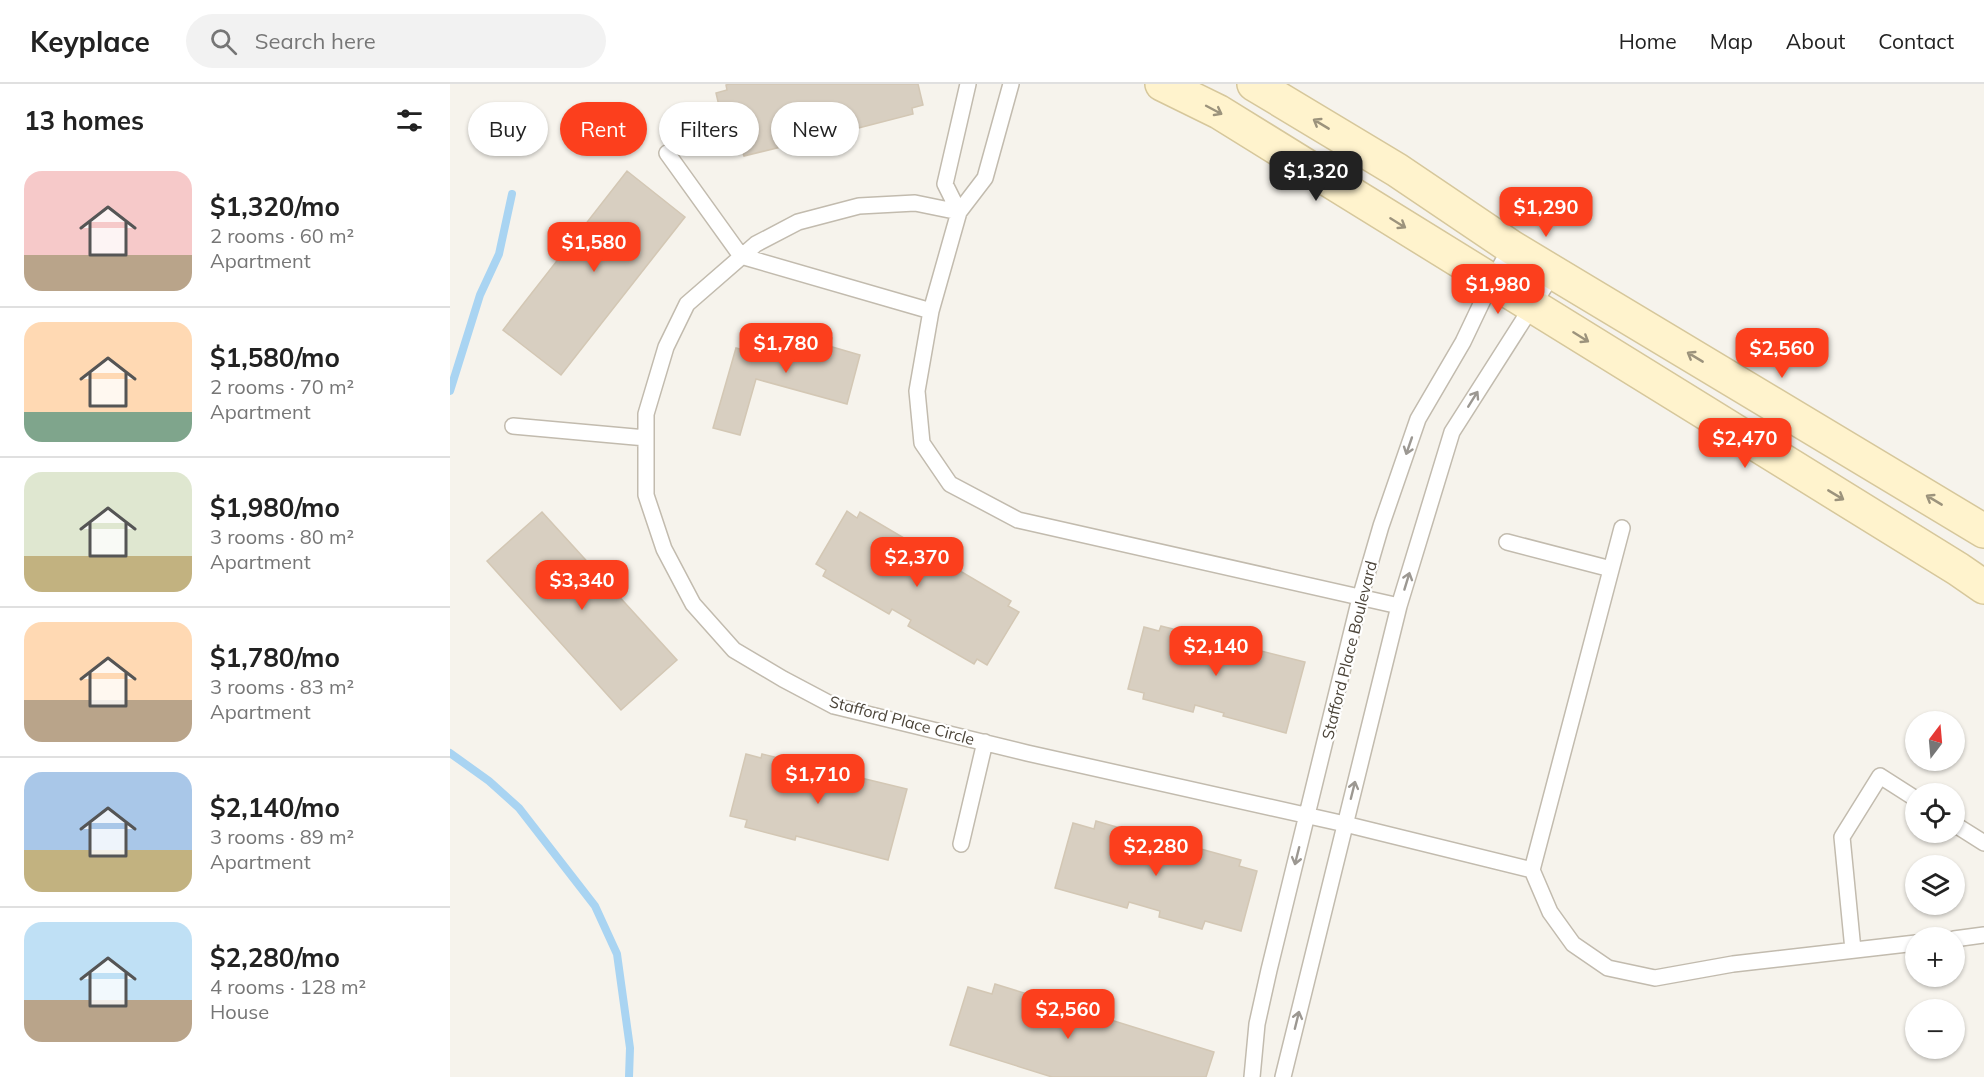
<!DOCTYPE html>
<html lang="en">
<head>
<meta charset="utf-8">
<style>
	:root { --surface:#fff; --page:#f2f2f2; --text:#222; --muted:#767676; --line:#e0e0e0; --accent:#fc3f1d }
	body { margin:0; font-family:Mulish,sans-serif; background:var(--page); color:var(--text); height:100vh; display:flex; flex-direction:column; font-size:22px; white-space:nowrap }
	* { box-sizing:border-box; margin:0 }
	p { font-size:20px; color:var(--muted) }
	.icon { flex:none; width:33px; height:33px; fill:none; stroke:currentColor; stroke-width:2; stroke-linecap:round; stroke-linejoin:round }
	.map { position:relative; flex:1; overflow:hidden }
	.drawer { display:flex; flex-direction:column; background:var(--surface); width:450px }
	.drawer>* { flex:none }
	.banner { position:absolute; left:18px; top:18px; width:570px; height:54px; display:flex; gap:12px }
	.needle { width:39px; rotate:16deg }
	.buttons { position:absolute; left:1455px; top:627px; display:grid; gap:12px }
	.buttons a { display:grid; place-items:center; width:60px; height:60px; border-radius:50%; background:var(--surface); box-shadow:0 2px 4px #0004; font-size:30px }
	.price { position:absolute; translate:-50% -51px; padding:0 14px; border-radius:12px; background:var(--accent); color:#fff; font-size:20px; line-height:39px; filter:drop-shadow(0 2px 3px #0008) }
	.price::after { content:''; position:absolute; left:50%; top:36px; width:18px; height:14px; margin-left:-9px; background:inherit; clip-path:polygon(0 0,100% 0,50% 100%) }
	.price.selected { background:#222; color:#fff }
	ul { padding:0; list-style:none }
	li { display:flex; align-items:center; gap:18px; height:150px; padding:0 24px }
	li+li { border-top:2px solid var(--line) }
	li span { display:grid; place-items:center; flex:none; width:168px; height:120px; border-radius:18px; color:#555 }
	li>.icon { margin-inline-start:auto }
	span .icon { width:72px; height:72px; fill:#fffc; stroke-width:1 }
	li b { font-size:26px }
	h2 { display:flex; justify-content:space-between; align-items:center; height:72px; padding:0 24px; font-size:26px }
	.pill { padding:0 21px; border-radius:27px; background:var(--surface); box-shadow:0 2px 4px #0004; font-size:21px; line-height:54px }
	.pill.selected { background:var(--accent); color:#fff }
	header { display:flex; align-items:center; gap:36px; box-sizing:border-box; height:84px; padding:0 30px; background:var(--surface); border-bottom:2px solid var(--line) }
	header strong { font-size:28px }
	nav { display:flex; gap:33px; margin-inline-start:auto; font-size:21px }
	.search { width:420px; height:54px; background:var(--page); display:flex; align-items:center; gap:15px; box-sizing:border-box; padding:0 21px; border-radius:33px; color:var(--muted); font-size:22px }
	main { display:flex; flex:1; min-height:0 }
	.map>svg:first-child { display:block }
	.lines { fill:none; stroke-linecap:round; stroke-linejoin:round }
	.stream { stroke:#a9d4f2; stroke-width:8 }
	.building { fill:#d8cfc1; stroke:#d3c7b4; stroke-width:1.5 }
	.service-casing { stroke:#c2bbae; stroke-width:18 }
	.secondary-casing { stroke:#d6c79b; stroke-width:36 }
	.service { stroke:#fff; stroke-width:15 }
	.secondary { stroke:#fff3cd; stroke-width:33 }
	.oneway { stroke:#9c937c }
	.oneway2 { stroke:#9c9892 }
	.labels { text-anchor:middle; stroke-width:4.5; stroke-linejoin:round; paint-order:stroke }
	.street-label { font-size:16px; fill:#4b4439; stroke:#fff }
</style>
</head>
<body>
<header>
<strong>Keyplace</strong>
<div class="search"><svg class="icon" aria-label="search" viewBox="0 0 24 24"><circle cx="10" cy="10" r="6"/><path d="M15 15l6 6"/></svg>Search here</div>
<nav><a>Home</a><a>Map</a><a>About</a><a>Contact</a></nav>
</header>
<main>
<section class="drawer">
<h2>13 homes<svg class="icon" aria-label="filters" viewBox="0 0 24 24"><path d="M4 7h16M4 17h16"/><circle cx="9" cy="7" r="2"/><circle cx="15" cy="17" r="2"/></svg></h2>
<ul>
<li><span style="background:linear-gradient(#f6c9c9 70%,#b9a48a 0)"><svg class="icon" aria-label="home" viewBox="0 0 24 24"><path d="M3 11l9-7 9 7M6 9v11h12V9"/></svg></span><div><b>$1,320/mo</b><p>2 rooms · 60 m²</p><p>Apartment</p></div></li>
<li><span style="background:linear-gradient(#ffd9b3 75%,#7fa58c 0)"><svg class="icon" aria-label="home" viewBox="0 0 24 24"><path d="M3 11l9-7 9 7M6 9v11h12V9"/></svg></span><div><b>$1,580/mo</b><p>2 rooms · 70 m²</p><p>Apartment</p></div></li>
<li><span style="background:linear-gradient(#dfe7d0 70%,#c2b280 0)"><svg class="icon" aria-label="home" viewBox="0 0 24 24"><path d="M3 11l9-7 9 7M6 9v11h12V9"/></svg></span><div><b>$1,980/mo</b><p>3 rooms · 80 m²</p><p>Apartment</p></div></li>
<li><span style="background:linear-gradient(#ffd9b3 65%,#b9a48a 0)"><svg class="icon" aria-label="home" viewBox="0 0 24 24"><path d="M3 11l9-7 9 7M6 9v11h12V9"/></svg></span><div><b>$1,780/mo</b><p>3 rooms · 83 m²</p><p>Apartment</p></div></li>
<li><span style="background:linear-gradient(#a9c7e8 65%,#c2b280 0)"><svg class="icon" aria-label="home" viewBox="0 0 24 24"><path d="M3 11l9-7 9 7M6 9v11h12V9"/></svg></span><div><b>$2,140/mo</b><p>3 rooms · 89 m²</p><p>Apartment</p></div></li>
<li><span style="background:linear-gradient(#bfe0f5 65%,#b9a48a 0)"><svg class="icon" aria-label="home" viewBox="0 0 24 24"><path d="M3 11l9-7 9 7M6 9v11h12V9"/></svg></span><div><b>$2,280/mo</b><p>4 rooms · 128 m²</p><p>House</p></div></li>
</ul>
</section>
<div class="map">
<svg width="1534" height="993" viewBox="0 0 1534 993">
	<rect width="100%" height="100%" fill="#f6f3ec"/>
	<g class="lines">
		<!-- stream -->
		<path class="stream" d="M0 307 30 211 49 170 62 110
			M0 669 39 697 69 724 145 822 167 870 180 964 179 993"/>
	</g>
	<!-- building -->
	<path class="building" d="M468 0 473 21 462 24 463 30 389 49 388 43 366 48 368 54 294 72 292 66 280 69 266 9 277 6 276 1 279 0Z
		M177 87 235 133 111 291 53 246Z
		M315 244 361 257 363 250 382 254 379 262 410 271 397 320 306 295 290 351 263 344 286 264 308 270Z
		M397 427 407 434 410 428 476 467 473 472 492 483 495 478 561 517 558 522 569 528 537 581 527 575 524 580 458 542 461 536 442 525 439 530 373 492 376 486 366 480Z
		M92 428 227 576 171 626 37 477Z
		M711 542 855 578 836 649 773 632 774 629 745 621 743 628 693 615 694 609 678 605 694 543 709 547Z
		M296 670 311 674 312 670 457 705 438 776 346 752 345 756 295 743 297 736 280 732Z
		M646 737 694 751 692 755 723 764 725 758 791 776 789 782 807 787 791 847 755 837 752 845 709 833 710 827 679 818 677 824 605 804 623 739 644 745Z
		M545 900 764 968 756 993H602L500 961 518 903 542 910Z"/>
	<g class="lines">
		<!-- service casing -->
		<g class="service-casing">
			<path id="service" d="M561 0 535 94 509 128 481 227 467 307 472 359 500 400 568 436 949 522
				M217 69 291 172 481 227
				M509 128 465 119 409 122 348 138 306 160 237 220 216 263 196 330V411L214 465 243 520 284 566 333 595 384 622 577 669 895 740 1082 786 1172 444
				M509 128 495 100 518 0
				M63 342 196 354
				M1057 458 1161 485
				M1504 740 1534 759
				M511 760 535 658
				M1082 786 1100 828 1123 860 1158 884 1205 894 1283 880 1466 859
				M1504 855 1534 851
				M1403 866 1392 753 1430 692 1466 715
				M802 993 807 940 819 886 910 514 931 442 968 335 1013 258 1042 197 1061 163
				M833 993 949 522 1002 348 1104 188"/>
		</g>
		<!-- secondary casing -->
		<g class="secondary-casing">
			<path id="secondary" d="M712 0 769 28 1508 485 1534 503
				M804 0 947 86 1061 163 1534 447"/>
		</g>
		<!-- service -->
		<use href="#service" class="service"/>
		<!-- secondary -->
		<use href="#secondary" class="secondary"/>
	</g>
	<!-- one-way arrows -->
	<defs><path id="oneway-shaft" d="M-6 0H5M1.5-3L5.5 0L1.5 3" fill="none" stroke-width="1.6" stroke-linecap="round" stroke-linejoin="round" transform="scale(1.5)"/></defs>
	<g class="oneway">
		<use href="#oneway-shaft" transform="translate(764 26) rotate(28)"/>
		<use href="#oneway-shaft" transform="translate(871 40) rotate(-149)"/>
		<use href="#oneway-shaft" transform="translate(948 139) rotate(32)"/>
		<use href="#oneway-shaft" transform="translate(1131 253) rotate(32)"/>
		<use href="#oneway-shaft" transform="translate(1245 273) rotate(-149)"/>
		<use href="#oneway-shaft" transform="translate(1386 411) rotate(31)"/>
		<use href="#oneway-shaft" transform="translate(1484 416) rotate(-149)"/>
	</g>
	<g class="oneway2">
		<use href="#oneway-shaft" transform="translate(1023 315) rotate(-58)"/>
		<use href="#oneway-shaft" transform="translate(959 362) rotate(109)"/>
		<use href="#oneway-shaft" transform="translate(957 497) rotate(-73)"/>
		<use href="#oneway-shaft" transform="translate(903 706) rotate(-76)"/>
		<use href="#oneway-shaft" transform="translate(847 772) rotate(104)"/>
		<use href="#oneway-shaft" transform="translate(847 936) rotate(-76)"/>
	</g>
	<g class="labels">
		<!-- street labels -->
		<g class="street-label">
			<text transform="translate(899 566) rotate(-76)" y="6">Stafford Place Boulevard</text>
			<text transform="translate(452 636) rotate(15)" y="6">Stafford Place Circle</text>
		</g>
	</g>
</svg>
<div class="buttons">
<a><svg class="needle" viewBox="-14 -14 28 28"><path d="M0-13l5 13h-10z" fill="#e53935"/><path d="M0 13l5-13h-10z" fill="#767676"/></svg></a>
<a><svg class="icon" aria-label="locate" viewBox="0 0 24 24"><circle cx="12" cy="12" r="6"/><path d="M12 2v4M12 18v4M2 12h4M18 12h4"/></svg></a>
<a><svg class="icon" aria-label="layers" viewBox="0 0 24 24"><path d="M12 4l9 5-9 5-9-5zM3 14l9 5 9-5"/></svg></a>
<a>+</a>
<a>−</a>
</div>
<b class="price selected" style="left:866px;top:118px">$1,320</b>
<b class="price" style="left:1096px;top:154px">$1,290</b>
<b class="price" style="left:144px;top:189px">$1,580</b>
<b class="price" style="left:1048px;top:231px">$1,980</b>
<b class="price" style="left:336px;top:290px">$1,780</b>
<b class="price" style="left:1332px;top:295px">$2,560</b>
<b class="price" style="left:1295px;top:385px">$2,470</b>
<b class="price" style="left:467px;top:504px">$2,370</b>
<b class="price" style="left:132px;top:527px">$3,340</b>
<b class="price" style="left:766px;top:593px">$2,140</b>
<b class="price" style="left:368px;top:721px">$1,710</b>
<b class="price" style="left:706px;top:793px">$2,280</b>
<b class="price" style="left:618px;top:956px">$2,560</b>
<div class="banner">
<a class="pill">Buy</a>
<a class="pill selected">Rent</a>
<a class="pill">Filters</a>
<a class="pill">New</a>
</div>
</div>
</main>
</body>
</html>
